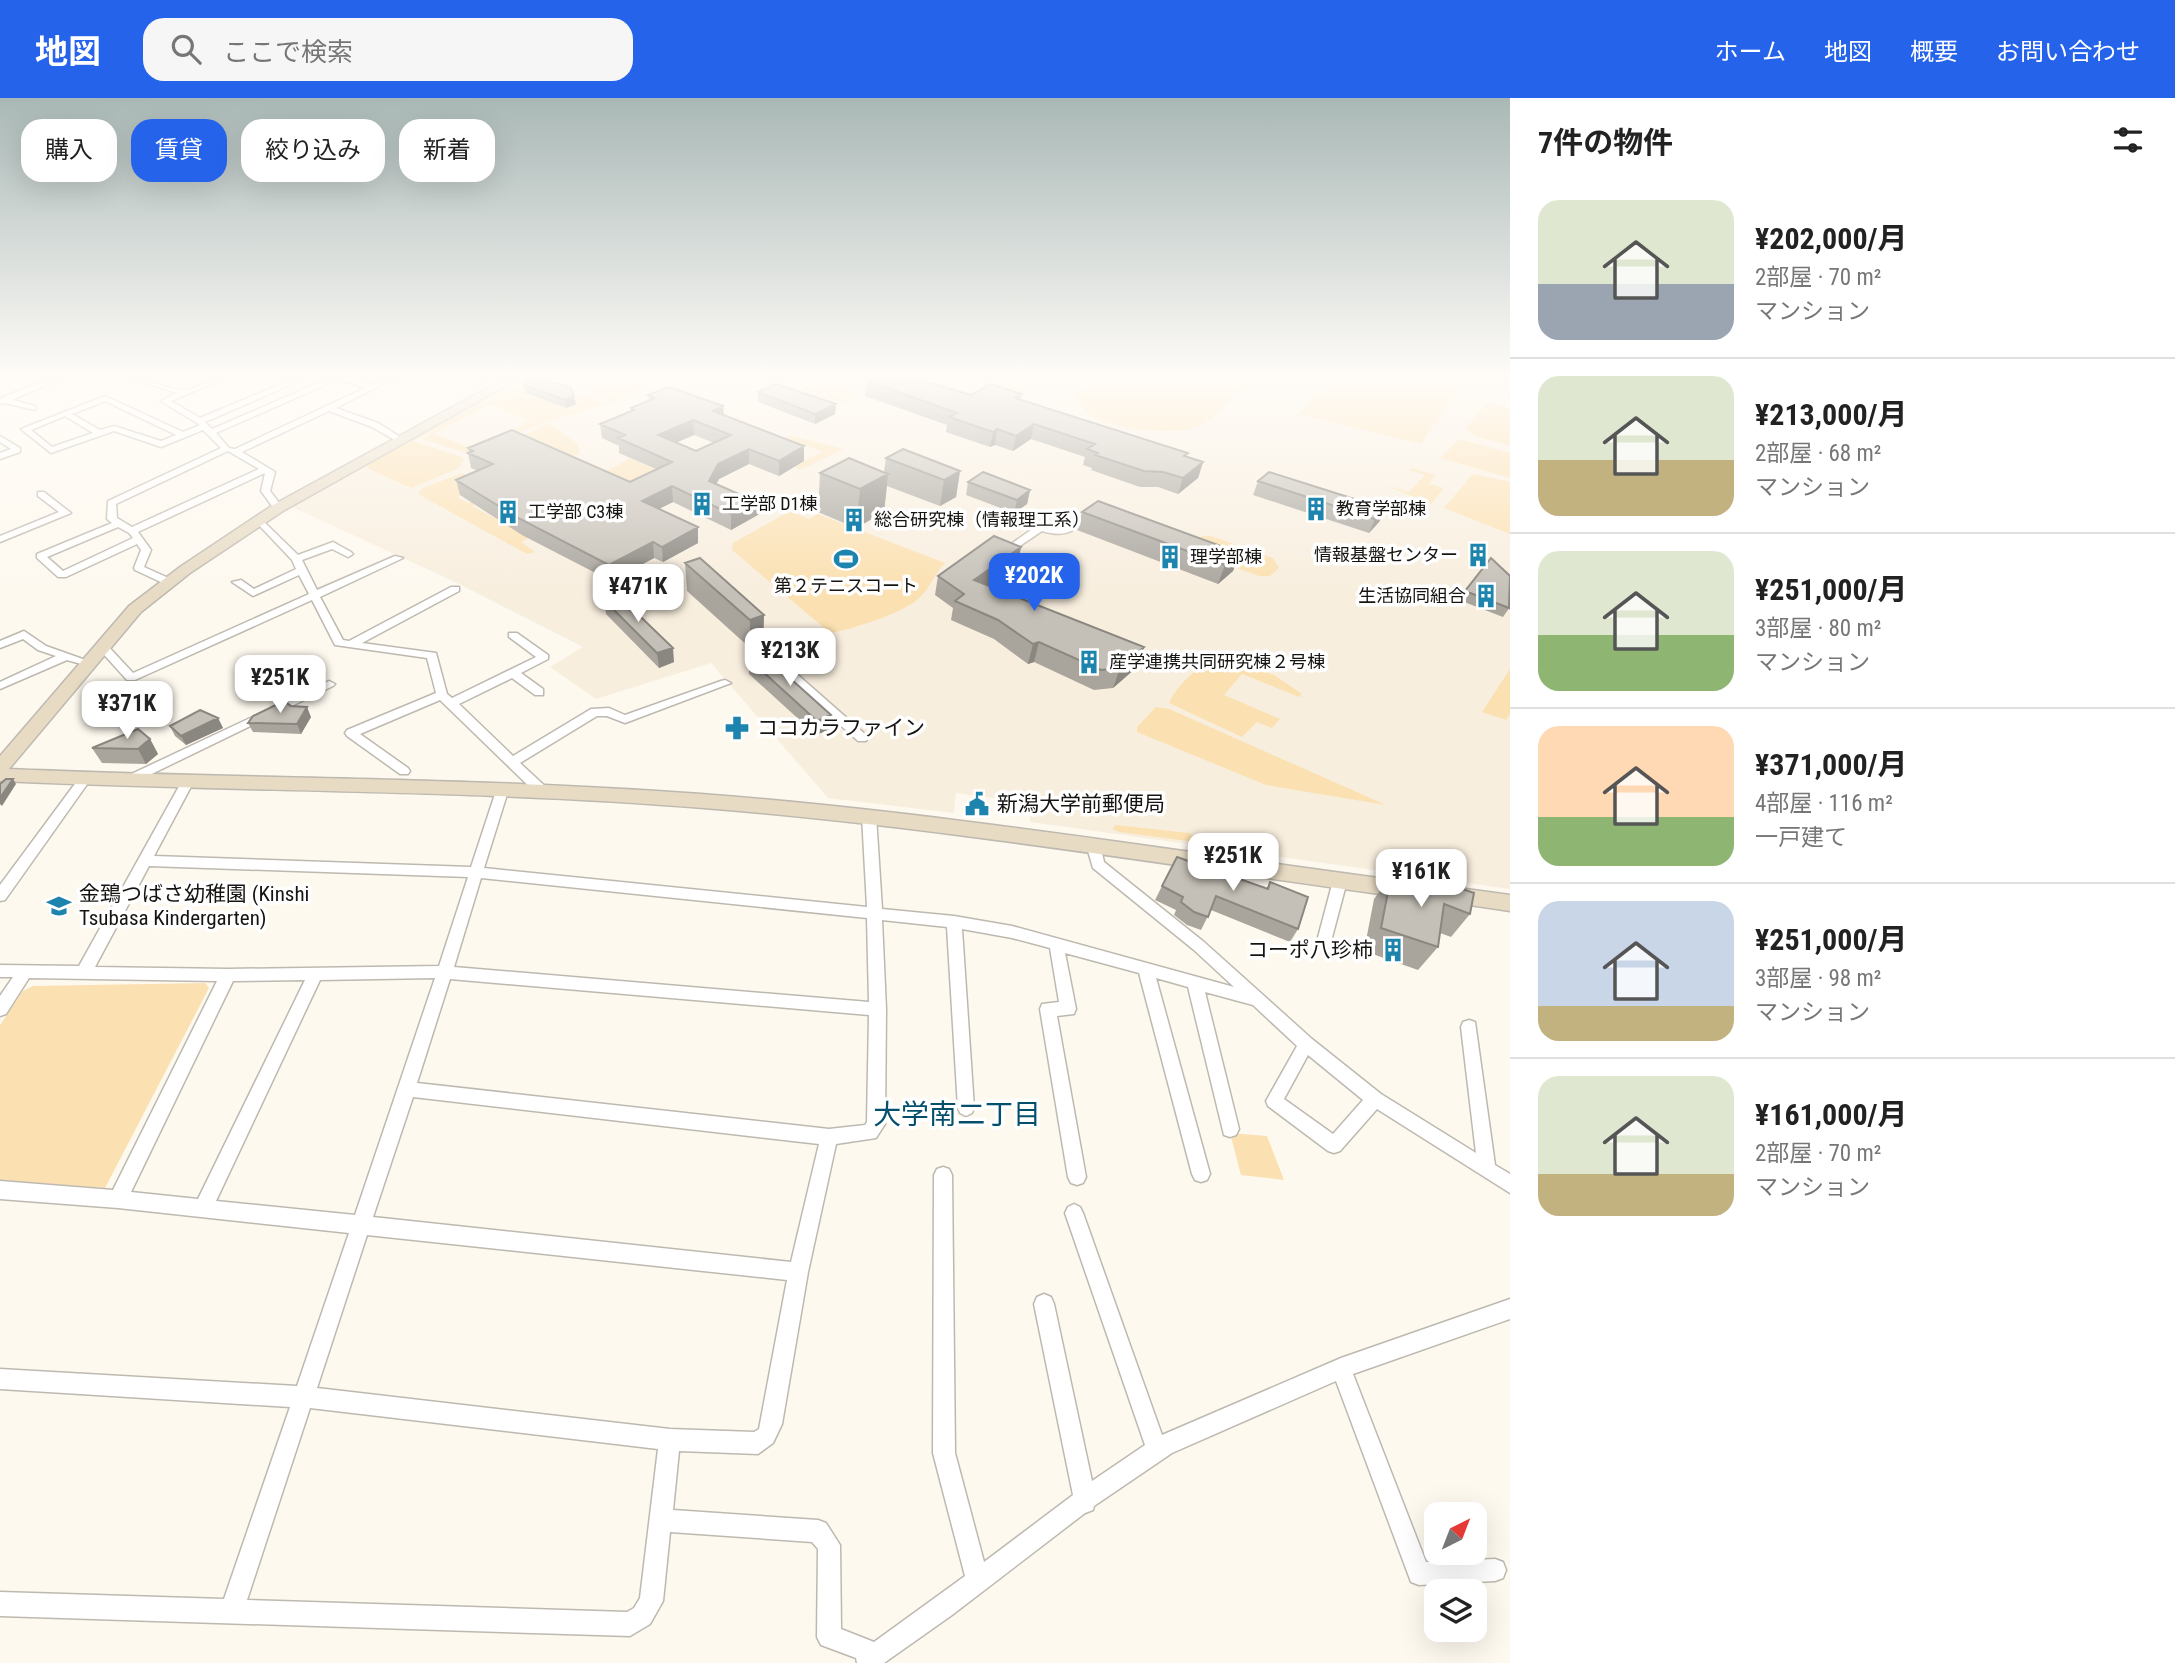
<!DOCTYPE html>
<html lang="ja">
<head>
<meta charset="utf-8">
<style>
	:root { --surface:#fff; --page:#f6f6f6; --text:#222; --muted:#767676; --line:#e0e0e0; --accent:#2563eb }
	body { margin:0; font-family:"Roboto Condensed","Noto Sans JP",sans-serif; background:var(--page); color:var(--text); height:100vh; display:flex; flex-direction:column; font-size:26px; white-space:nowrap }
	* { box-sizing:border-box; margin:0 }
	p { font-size:23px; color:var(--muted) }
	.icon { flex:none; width:38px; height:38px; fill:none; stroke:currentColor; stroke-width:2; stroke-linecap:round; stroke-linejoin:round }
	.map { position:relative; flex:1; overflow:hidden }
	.side { display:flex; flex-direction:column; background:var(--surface); width:665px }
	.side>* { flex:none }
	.banner { position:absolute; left:21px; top:21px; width:665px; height:63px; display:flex; gap:14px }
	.needle { width:46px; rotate:42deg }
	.tools { position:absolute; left:1424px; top:1404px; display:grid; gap:14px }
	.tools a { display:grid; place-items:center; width:63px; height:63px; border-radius:14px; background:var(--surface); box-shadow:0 7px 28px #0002; font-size:35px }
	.price { position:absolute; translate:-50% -60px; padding:0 16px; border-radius:14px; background:#fff; color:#222; font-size:23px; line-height:46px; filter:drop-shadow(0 2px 4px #0008) }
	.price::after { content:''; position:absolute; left:50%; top:42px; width:21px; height:16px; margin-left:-10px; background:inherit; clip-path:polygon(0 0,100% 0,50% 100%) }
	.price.selected { background:var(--accent); color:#fff }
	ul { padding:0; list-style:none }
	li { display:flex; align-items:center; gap:21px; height:175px; padding:0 28px }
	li+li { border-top:2px solid var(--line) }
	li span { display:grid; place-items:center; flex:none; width:196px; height:140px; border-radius:21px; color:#555 }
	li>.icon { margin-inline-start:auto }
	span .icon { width:84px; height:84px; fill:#fffc; stroke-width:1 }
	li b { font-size:30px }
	h2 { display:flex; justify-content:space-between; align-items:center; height:84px; padding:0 28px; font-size:30px }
	.chip { padding:0 24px; border-radius:21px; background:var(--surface); box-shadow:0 7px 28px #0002; font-size:24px; line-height:63px }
	.chip.selected { background:var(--accent); color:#fff }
	header { display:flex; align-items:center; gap:42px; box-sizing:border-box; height:98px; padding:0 35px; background:var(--accent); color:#fff }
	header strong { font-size:33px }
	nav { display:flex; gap:38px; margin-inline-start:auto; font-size:24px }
	.search { width:490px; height:63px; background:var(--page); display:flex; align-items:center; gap:18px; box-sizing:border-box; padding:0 24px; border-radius:21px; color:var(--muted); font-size:26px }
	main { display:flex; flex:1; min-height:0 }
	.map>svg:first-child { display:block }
	.built { fill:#f8eede }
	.green { fill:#fbe0b1 }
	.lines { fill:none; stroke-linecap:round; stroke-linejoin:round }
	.street-casing { stroke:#beb9b0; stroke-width:3 }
	.secondary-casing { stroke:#beb9b0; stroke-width:3 }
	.street { fill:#fff; fill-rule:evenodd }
	.secondary { fill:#e7dbc4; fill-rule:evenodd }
	.wall { fill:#a9a59d; fill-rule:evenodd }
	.shaded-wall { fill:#8a8680 }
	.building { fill:#c5c0b7; stroke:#8a8680; stroke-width:2; fill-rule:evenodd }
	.labels { text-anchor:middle; stroke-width:7; stroke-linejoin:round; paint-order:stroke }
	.far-poi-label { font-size:18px; fill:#161411; stroke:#fff; text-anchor:start }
	.poi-label { font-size:21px; fill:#161411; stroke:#fff; text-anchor:start }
	.near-neighbourhood-label { font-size:28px; fill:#04506c; stroke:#fff }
</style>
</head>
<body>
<header>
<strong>地図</strong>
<div class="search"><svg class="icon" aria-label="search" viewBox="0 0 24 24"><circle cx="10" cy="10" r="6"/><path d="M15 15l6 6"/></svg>ここで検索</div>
<nav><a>ホーム</a><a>地図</a><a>概要</a><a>お問い合わせ</a></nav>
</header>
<main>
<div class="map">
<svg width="1510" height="1565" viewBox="0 0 1510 1565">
	<rect width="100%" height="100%" fill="#fef9ef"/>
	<!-- built -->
	<path class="built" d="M531 277H1510V791L1030 724 1029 705 1000 701 956 695 954 715 828 700 711 565 596 601 550 569 583 549 455 484 290 408Z"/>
	<!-- green -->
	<path class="green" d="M531 277H545L533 282 571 310 580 303 570 300C583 294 592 294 602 306L608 303 592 293 549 277H646L658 282C614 310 555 317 508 339L502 337 531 323 490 306 434 336 471 350 469 356 422 341 444 328 413 343 464 360 459 370 411 390 367 370V366Z
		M953 277H1040L1020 294Z
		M1097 277H1250L1247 285C1234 298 1220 316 1204 326 1178 341 1077 332 1075 295Z
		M1335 277H1469L1421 346 1299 316Z
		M818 281 860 296 841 305 798 290Z
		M1487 305 1510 311V348L1474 338 1465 331Z
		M550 325 579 348V356L567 359 495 349Z
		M789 337 844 351 800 372 794 368 823 354 786 340Z
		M1459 341 1510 355V380L1441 360Z
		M630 360 673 379 634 398 593 372 599 370 607 373Z
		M1412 370 1436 377 1429 386 1444 390 1431 406 1385 387 1409 394 1425 377 1409 372Z
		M462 375 493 388H481L457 399 468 405 495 393 472 408 523 435 529 440 521 444 535 454 527 456 418 396 423 390Z
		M1473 376 1510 384V436L1444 410Z
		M790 413 809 421 818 416 945 465C934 476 930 491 918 501 903 515 850 532 830 535L732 452 733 445Z
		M1202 438H1211L1273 460 1279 470 1270 478H1259L1193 454V446Z
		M1222 560 1274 577 1302 596 1299 599 1242 576 1224 597 1280 621 1272 630 1257 624 1242 639 1169 605C1176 588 1204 561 1222 560Z
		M1510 571V616L1506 622 1482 614Z
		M1156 609 1169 611 1386 707 1266 687 1137 634V629Z
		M1115 727 1189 735 1203 745 1119 734 1113 731Z
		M205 885 209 890 105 1090 0 1082V927L23 893 33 888Z
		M1230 1035 1267 1038 1284 1082 1241 1077Z"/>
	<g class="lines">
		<!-- street casing -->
		<g class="street-casing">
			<path id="street" d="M59 277H70L12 302 35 308V312L5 305 0 306 1 300Z
				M121 277C141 277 172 294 185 292 202 290 214 277 232 277L171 303 200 320 303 277H313L205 324 212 331 332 279 330 277H342L371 287 391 277H401L336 310 378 325 405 342 398 344 372 329 329 313 242 354 275 374 270 393 283 410 281 412H275L261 393 265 375 138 434 151 452 144 469 173 482V486H165L135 472 134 470 141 452 137 446 66 479H58L37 460V456L112 425 107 421 108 403 221 350 203 332 161 349 114 333 51 355 21 331 105 298 183 334 200 327 161 303 177 295ZM339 281 365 290 235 351 229 350 216 335ZM105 303 176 337 161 343 114 328 100 332 72 316ZM65 318 93 335 52 349 31 332ZM228 353 259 371 132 429 117 420 116 406ZM118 429 129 435 133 440 63 473 47 459Z
				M481 277H490L503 288 496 290Z
				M0 338 20 350V354L0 361V355L11 351 0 344Z
				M38 394H44L71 415 0 444V438L59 414 38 398Z
				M259 419 298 457 333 444 351 454 353 456 348 459 332 451 302 462 317 492 395 458 403 460 320 499 343 542 349 543 451 489H459V493L362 545 436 555 447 596 452 600 536 559 509 539V535H517L548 557V561L521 575 543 591V597H535L512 580 459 606 513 658 591 611 609 610 625 617 721 583 725 582 731 585 625 625 607 618H597L520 665 546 689 547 692 546 695H536L440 602 360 636 408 670 410 673 408 676H400L347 638 345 635 347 632 436 595 427 560 335 547 312 502 135 582H127L98 550V546H106L133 575 309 496 299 477 253 498 232 484 241 482 254 491 296 471 292 462 256 424 254 422Z
				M1075 424 1080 427C1068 438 1056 437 1042 433L1005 458 997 456 1038 427 1062 431Z
				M24 533 46 548 94 565 88 568 67 562 0 591V584L56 558 38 552 23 541 0 550V543Z
				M770 555 774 556 866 637 868 640 866 643H858L766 560 764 558Z
				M329 583 335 586 333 588 133 685H125L123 682 125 679Z
				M84 678 88 679 90 682 88 685 5 802 0 803V787L80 679Z
				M188 679 194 683 154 758 471 769 497 690 503 686 509 690 484 770 867 809 862 718 869 713 876 718 882 811 954 818 1012 828 1234 889 1194 852 1093 770 1086 746 1093 741 1100 746 1104 764 1204 844 1312 941 1381 996 1476 1055 1461 929 1463 924 1469 922 1475 924 1495 1067 1510 1076V1095L1377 1011 1340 1053 1334 1055 1328 1053 1268 1008 1266 1003 1297 948 1253 907 1205 894 1239 1031 1236 1037 1230 1039 1224 1037 1188 889 1156 880 1210 1076 1207 1082 1201 1084 1195 1082 1192 1076 1139 875 1065 855 1076 911 1074 916 1057 918 1086 1079 1083 1085 1077 1087 1071 1085 1068 1079 1040 911 1042 906 1059 904 1050 850 1012 840 962 831 974 1010 972 1015 966 1018 960 1015 958 1010 947 829 882 822 886 911 885 1026 876 1040 836 1046 808 1174 782 1326 773 1345 758 1356 679 1353 673 1412 818 1422 826 1425 840 1447 841 1531 874 1544 965 1478 933 1355 934 1077 937 1071 943 1069 949 1071 952 1077 955 1355 984 1464 1073 1397 1034 1206 1037 1199 1044 1196 1051 1199 1054 1206 1092 1383 1145 1347 1065 1115 1068 1109 1074 1106 1080 1109 1083 1115 1162 1337 1341 1260 1510 1201V1221L1353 1276 1426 1464 1495 1461 1503 1464 1506 1472 1503 1480 1495 1483 1419 1487 1411 1484 1336 1283 1172 1355 1094 1408 1093 1412 1085 1415 952 1517 884 1565H857L856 1560 821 1547 817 1539 818 1451 812 1444 670 1434 663 1503 650 1526 630 1538 0 1518V1494L224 1501 290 1309 0 1291V1271L297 1288 349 1135 118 1110 0 1101V1083L113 1092 217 883 29 880 6 916 0 918V898L13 879H0V867L79 868 182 683ZM149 768 468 779 439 868 228 871 95 869ZM481 780 867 820 869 904 454 869ZM435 880 355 1117 216 1103 320 882ZM450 881 869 917 867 1024 865 1027 829 1031 417 985ZM305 882 198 1101 131 1094 233 883ZM1308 957 1363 1002 1333 1036 1284 1001ZM413 999 819 1046 791 1164 373 1119ZM367 1137 787 1182 759 1331 754 1334 670 1331 317 1290ZM310 1310 658 1351 640 1500 634 1510 627 1514 247 1502Z
				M1340 778 1347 783 1330 847 1328 851H1318L1316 847 1333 783Z"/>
		</g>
		<!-- secondary casing -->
		<g class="secondary-casing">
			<path id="secondary" d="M511 277H525L283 413 190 475 141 514 9 671C240 681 471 679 701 696 938 714 1173 753 1409 784L1416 786 1420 792 1416 798 1409 800C1174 768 940 729 704 710 470 691 234 694 0 683V658L129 508 180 469 273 407Z
				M1444 788 1510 797V813L1436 802 1433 796 1436 790Z"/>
		</g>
		<!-- street -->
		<use href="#street" class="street"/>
		<!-- secondary -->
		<use href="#secondary" class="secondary"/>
	</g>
	<!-- wall -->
	<path class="wall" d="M867 283 971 297 1022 296 1021 302 1203 364 1198 380 1178 396 1158 389H1140L1091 372 1092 370 1083 367 1085 359 1031 341 1013 353 995 347 990 349 946 334 947 327 865 298Z
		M524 287 576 306 566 310 526 295Z
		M758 294 835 316 815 326 758 304Z
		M648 297 723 308 724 317 804 348V363L779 378 749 366 719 381 716 386 763 414 731 432 673 404 659 411 698 429V445L663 464 654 460 611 483 522 437 460 397 456 382 478 373 471 370 468 355 469 354 468 350 630 384 656 371 619 355V348L602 340 600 326 631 313V310L649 303ZM694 337 714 345 696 353 675 345Z
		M886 360 960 373 956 399 940 408 887 388 884 414 856 430 818 414 820 375 884 374Z
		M1258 383 1386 411 1379 424 1369 435 1253 397Z
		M968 384 1030 392 1027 406 1014 415 966 397Z
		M1082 414 1240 455 1233 473 1218 486 1077 432Z
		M1021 449 1017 468 989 488 1144 549 1137 569 1113 590 1094 592 1034 564 1028 566 994 541 951 522 953 510 935 497 938 478Z
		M685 465 764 517 763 545 750 550 687 493Z
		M1465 493 1510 509 1503 519 1459 502Z
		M604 502 674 564 659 570 606 516Z
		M749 561 830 631 816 637 749 576Z
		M291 608 311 619 301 636 253 634 248 625Z
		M218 620 223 630 186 647 175 638 170 628Z
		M150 641 158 656 146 666 102 665 92 650Z
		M1391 778 1421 788 1424 785 1444 791 1448 786 1470 816 1451 839 1440 835 1438 849 1418 872 1364 853 1374 801Z
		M1270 784 1298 831 1290 844 1211 812 1201 832 1187 827 1174 817 1176 812 1155 802 1162 788 1266 791Z"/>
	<!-- shaded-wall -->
	<path class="shaded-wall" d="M574 298 576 306 566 310 565 302Z
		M836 306 835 316 815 326V316Z
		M723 308 724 322 713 313Z
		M693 322 694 337 659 352 658 337Z
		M1034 326 1031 341 1013 353 1016 338Z
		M997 331 995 347 990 349 993 334Z
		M804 348V363L779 378V363Z
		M749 351V366L719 381 710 398 709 383 718 366Z
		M1203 364 1198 380 1178 396 1183 380Z
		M960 373 956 399 940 408 944 382Z
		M888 376 884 414 856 430 860 391Z
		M672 388 673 404 644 418 642 403Z
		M1030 392 1027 406 1014 415 1017 402Z
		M764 399 763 414 731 432V416Z
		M1386 411 1379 424 1369 435 1375 421Z
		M698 429V445L663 464 662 449Z
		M653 444 654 460 611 483 609 467Z
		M1021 449 1017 468 970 501 974 482Z
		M1240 455 1233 473 1218 486 1225 467Z
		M764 517 763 545 750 550V522Z
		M1039 544 1034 564 1028 566 1033 546Z
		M1144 549 1137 569 1113 590 1120 570Z
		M673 550 674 564 659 570 657 555Z
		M307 609 311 619 301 636 297 626Z
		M831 617 830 631 816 637 817 623Z
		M218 620 223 630 186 647 181 638Z
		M150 641 158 656 146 666 138 651Z
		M13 681 16 686 2 708 0 706V700Z"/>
	<!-- building -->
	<path class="building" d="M879 277H903L971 297 991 286 1022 296 1015 300 1188 355 1184 358 1203 364 1183 380 1163 374 1144 373 1095 357 1098 355 1087 351 1095 346 1034 326 1016 338 997 331 993 334 949 319 957 315 867 283Z
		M527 278 570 289 574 298 565 302 524 287Z
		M776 286 836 306 815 316 758 294Z
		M669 289 723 308 713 313 804 348 779 363 749 351 718 366 709 383 741 397 764 399 731 416 672 388 642 403 698 429 662 449 653 444 609 467 520 421 456 382 493 366 468 355 473 353 468 350 512 332 630 384 672 364 618 340 625 337 600 326 634 312 631 310 655 300 648 297ZM693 322 731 337 696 353 658 337Z
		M903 351 960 373 944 382 886 360Z
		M849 360 888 376 860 391 820 375Z
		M983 374 1030 392 1017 402 968 384Z
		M1269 374 1386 411 1375 421 1258 383Z
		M1098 403 1240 455 1225 467 1082 414Z
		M994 438 1021 449 974 482 1144 549 1120 570 1101 572 1039 544 1033 546 998 522 955 503 964 496 938 478Z
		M700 460 764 517 750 522 685 465Z
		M1491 460 1510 478 1509 510 1465 493Z
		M618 497 673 550 657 555 604 502Z
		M763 556 831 617 817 623 749 561Z
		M284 603 291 608 307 609 297 626 248 625 253 618Z
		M200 612 218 620 181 638 170 628Z
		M138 631 150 641 138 651 92 650Z
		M6 681H13L0 700V686Z
		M1177 759 1268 791 1270 784 1308 799 1298 831 1216 798 1208 819 1194 814 1181 804 1183 799 1162 788Z
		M1391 778 1423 789 1424 785 1447 792 1448 786 1474 795 1470 816 1444 806 1438 849 1381 830Z"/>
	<!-- sky -->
	<linearGradient id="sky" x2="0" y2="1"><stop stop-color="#a9b8b6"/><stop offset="0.56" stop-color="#fffcf8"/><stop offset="1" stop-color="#fffcf8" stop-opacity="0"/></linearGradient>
	<rect width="1510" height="496" fill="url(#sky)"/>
	<!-- icons -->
	<defs>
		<g id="building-bare" transform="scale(1.89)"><path d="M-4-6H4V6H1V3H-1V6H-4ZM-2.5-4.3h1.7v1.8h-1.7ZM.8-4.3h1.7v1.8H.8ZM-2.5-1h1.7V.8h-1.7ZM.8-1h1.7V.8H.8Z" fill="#1d84ad" stroke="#fff" stroke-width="2.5" paint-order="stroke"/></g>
		<g id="stadium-bare" transform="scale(1.89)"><path d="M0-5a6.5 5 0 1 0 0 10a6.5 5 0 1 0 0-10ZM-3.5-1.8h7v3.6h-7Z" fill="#1d84ad" stroke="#fff" stroke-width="2.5" paint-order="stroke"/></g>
		<g id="pharmacy-bare" transform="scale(1.89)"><path d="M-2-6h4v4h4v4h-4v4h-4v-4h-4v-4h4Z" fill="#1d84ad" stroke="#fff" stroke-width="2.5" paint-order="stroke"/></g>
		<g id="civic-bare" transform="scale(1.89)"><path d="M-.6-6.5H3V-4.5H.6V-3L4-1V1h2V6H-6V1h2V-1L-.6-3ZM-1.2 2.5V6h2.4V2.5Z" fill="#1d84ad" stroke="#fff" stroke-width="2.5" paint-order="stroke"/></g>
		<g id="school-bare" transform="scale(1.89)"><path d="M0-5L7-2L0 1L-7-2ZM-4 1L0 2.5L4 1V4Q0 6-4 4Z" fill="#1d84ad" stroke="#fff" stroke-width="2.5" paint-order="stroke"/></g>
	</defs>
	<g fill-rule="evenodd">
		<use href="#building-bare" x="702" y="406"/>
		<use href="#building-bare" x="1316" y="411"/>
		<use href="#building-bare" x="508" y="414"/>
		<use href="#building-bare" x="854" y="422"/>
		<use href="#building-bare" x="1478" y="457"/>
		<use href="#building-bare" x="1170" y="459"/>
		<use href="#stadium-bare" x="846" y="461"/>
		<use href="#building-bare" x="1486" y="498"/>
		<use href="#building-bare" x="1089" y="564"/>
		<use href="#pharmacy-bare" x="737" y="630"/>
		<use href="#civic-bare" x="977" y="706"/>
		<use href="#school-bare" x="59" y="808"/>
		<use href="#building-bare" x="1393" y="852"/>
	</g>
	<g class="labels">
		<!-- far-poi labels -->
		<g class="far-poi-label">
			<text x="722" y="412">工学部 D1棟</text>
			<text x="1336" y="417">教育学部棟</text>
			<text x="528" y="420">工学部 C3棟</text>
			<text x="874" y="428">総合研究棟（情報理工系）</text>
			<text x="1458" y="463" text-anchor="end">情報基盤センター</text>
			<text x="1190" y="465">理学部棟</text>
			<text x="846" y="494" text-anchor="middle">第２テニスコート</text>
			<text x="1466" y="504" text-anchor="end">生活協同組合</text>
			<text x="1109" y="570">産学連携共同研究棟２号棟</text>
		</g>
		<!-- poi labels -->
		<g class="poi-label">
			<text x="757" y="637">ココカラファイン</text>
			<text x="997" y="713">新潟大学前郵便局</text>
			<text x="79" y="803">金鵄つばさ幼稚園 (Kinshi<tspan x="79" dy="24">Tsubasa Kindergarten)</tspan></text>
			<text x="1373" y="859" text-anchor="end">コーポ八珍柿</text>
		</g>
		<!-- near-neighbourhood labels -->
		<g class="near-neighbourhood-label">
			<text x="957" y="1026">大学南二丁目</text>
		</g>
	</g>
</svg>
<div class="tools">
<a><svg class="needle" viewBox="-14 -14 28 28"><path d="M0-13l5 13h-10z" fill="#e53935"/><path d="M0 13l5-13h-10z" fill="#767676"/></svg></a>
<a><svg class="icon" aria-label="layers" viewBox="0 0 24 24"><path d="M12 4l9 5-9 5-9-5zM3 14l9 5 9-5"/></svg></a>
</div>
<b class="price selected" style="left:1034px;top:515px">¥202K</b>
<b class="price" style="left:638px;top:526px">¥471K</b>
<b class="price" style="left:790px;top:590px">¥213K</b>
<b class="price" style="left:280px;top:617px">¥251K</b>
<b class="price" style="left:127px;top:643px">¥371K</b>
<b class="price" style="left:1233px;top:795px">¥251K</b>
<b class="price" style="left:1421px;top:811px">¥161K</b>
<div class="banner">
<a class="chip">購入</a>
<a class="chip selected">賃貸</a>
<a class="chip">絞り込み</a>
<a class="chip">新着</a>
</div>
</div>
<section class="side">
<h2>7件の物件<svg class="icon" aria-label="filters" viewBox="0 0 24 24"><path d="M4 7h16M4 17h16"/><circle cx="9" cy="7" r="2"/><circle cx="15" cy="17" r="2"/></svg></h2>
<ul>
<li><span style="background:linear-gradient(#dfe7d0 60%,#9aa5b1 0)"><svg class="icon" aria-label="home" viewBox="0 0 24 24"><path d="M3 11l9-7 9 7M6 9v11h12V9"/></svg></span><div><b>¥202,000/月</b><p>2部屋 · 70 m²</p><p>マンション</p></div></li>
<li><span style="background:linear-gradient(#dfe7d0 60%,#c2b280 0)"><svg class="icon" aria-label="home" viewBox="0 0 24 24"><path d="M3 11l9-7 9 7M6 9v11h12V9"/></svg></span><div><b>¥213,000/月</b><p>2部屋 · 68 m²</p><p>マンション</p></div></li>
<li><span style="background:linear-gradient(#dfe7d0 60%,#8fb573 0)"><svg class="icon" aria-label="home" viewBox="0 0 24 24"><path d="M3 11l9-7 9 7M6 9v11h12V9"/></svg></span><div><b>¥251,000/月</b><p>3部屋 · 80 m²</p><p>マンション</p></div></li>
<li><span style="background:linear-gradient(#ffd9b3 65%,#8fb573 0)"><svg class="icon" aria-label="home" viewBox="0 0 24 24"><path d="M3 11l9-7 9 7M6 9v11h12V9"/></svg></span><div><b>¥371,000/月</b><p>4部屋 · 116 m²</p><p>一戸建て</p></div></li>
<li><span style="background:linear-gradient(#c9d6e8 75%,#c2b280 0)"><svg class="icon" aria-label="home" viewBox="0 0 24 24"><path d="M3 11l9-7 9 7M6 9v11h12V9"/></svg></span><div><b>¥251,000/月</b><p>3部屋 · 98 m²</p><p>マンション</p></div></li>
<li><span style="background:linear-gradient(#dfe7d0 70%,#c2b280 0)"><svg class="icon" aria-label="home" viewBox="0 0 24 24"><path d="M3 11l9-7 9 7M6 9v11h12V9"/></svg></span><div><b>¥161,000/月</b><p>2部屋 · 70 m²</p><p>マンション</p></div></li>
</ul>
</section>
</main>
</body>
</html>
